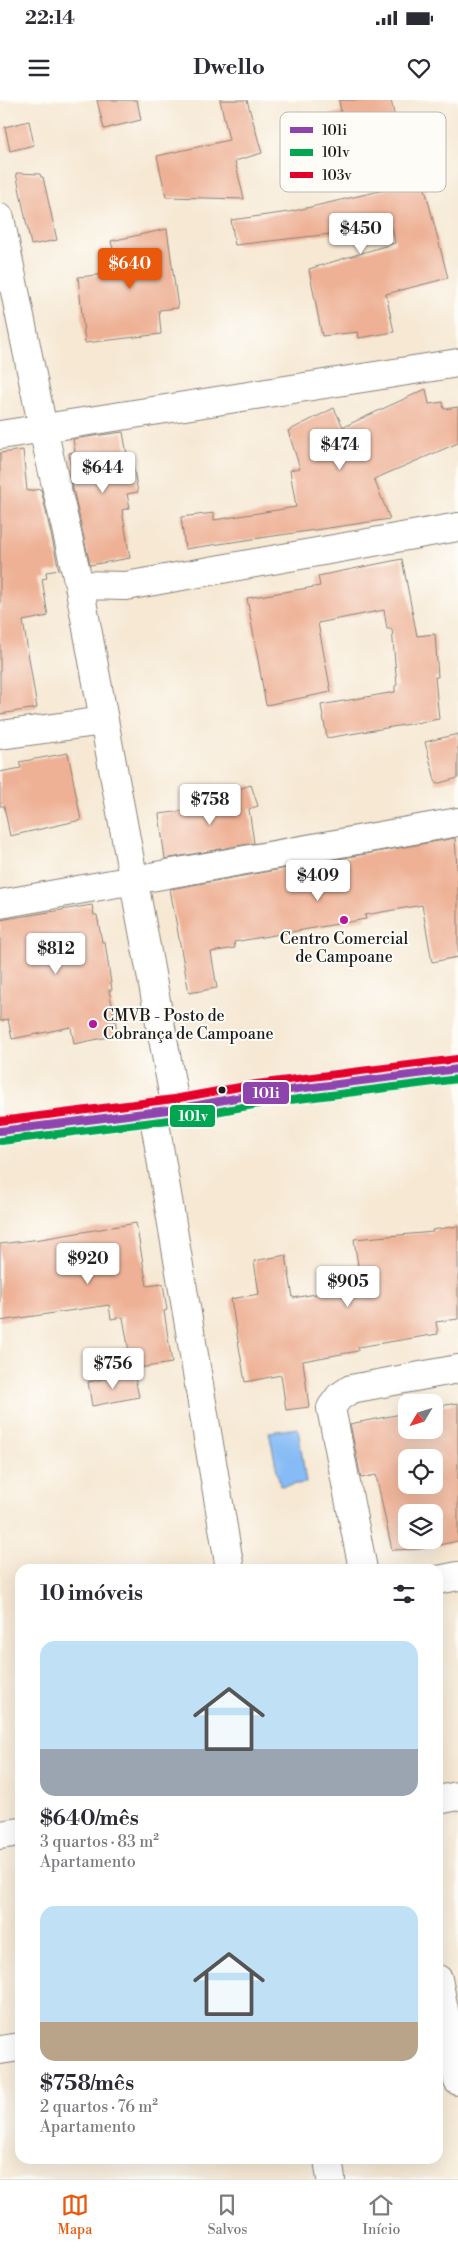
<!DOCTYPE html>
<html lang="pt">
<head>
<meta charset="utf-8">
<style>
	:root { --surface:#fff; --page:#f2f2f3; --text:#2b2b33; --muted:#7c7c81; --line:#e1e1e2; --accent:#ea580c }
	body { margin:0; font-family:"Libre Bodoni",serif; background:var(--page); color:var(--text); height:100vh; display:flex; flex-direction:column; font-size:19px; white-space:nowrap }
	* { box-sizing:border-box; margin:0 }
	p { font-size:16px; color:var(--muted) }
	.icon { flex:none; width:28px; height:28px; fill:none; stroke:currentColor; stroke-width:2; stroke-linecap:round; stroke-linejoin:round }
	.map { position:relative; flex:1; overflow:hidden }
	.side { position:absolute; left:15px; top:1464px; width:428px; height:600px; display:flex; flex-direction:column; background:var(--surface); border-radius:15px; box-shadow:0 5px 20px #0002 }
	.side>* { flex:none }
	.needle { width:32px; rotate:232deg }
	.tools { position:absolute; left:398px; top:1294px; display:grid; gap:10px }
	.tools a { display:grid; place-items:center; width:45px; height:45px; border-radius:10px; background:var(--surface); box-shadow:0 5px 20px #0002; font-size:25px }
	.price { position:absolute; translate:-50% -42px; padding:0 11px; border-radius:5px; background:#fff; color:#222; font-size:16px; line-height:32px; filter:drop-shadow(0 1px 2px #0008) }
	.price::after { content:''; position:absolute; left:50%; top:30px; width:15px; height:11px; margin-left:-8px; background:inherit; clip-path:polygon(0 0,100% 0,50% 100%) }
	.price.current { background:var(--accent); color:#fff }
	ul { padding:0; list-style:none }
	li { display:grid; align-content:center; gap:10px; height:265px; padding:0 25px }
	li span { display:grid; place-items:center; height:155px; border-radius:15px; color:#555 }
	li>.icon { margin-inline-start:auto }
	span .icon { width:90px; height:90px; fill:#fffc; stroke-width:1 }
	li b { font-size:21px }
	h2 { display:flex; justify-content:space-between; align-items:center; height:60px; padding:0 25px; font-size:21px }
	.status { display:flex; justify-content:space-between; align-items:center; height:35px; padding:0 25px; background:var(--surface); direction:ltr }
	.status svg { height:14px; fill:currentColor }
	header { display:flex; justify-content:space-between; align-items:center; height:65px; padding:0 25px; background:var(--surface); font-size:22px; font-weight:700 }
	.tab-bar { display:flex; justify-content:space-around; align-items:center; height:70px; border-top:1px solid var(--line); background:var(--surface); font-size:14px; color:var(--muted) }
	.tab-bar a { display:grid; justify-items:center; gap:2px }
	.tab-bar .current { color:var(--accent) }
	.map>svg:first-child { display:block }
	.water { fill:#86bbf5; stroke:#516c88 }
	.building { fill:#eeb195; fill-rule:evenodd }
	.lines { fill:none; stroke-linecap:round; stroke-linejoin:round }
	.minor-casing { stroke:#898278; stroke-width:30 }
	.primary-casing { stroke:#898278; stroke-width:30 }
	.minor { stroke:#fff; stroke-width:28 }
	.primary { stroke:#fff; stroke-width:28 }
	.bus-1-casing { stroke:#fdfcf7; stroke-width:11 }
	.bus-2-casing { stroke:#fdfcf7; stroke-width:11 }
	.bus-3-casing { stroke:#fdfcf7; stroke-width:11 }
	.bus-1 { stroke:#8e44ad; stroke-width:8 }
	.bus-2 { stroke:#00a651; stroke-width:8 }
	.bus-3 { stroke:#e4002b; stroke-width:8 }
	.poi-dot { fill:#b5179e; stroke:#fdfcf7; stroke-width:2 }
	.bus-dot { fill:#1c1c1c; stroke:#fdfcf7; stroke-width:2 }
	.labels { text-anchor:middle; stroke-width:4; stroke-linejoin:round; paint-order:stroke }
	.poi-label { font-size:16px; fill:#1c1c1c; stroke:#fdfcf7 }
	.key { fill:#fdfcf7; stroke:#bab9b5; stroke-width:1 }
	.key-label { font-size:14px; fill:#1c1c1c }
	.line-badge { stroke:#fdfcf7; stroke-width:2 }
	.badge-label { font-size:14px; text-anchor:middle; font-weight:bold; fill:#fff }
</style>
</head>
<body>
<div class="status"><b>22:14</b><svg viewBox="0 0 49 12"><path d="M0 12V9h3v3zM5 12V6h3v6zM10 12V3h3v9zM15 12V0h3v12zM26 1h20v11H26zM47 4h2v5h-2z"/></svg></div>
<header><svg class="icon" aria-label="menu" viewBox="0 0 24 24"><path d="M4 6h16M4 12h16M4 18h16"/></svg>Dwello<svg class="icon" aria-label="heart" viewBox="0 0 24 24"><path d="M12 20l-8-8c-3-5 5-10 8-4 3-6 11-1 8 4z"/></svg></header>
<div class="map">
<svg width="458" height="2079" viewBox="0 0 458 2079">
	<rect width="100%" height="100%" fill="#fdfcf7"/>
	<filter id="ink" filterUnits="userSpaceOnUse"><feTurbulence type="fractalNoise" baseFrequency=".02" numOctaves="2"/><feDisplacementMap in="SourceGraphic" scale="10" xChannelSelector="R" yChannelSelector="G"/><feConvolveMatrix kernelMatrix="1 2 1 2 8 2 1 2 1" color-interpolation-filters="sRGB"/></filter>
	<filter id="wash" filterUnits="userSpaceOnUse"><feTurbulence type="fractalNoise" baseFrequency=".0096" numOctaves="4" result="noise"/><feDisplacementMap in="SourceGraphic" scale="20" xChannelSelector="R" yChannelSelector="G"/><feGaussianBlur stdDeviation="1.12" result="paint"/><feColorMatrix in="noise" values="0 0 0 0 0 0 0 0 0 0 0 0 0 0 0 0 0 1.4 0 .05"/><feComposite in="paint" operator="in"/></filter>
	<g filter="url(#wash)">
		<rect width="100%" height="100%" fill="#f6e8d3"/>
		<!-- water -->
		<path class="water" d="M298 1328 306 1383 280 1386 269 1332Z"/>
		<g id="blocks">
			<!-- building -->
			<path class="building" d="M97 0H137L141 20 104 29Z
				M220 0H247L262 53 235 61 244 99 166 97 157 56 229 40Z
				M339 0H391L397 27 419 22 426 55 372 60 368 43 319 51 312 18 341 12Z
				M29 21 34 45 10 51 5 27Z
				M16 73 40 74 41 77H43L57 140 31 145Z
				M423 81 448 178 386 194 394 232 359 238 358 232 322 236 309 169 395 143 392 127 235 145 231 120 289 112Z
				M167 129 178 208 159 210 161 234 85 243 78 177 118 173 111 141Z
				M426 289 429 304 443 302 444 309 458 307V343L374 379 390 419 185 449 181 417 214 413V420L296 407 290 370 300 368 288 331 334 308 343 327Z
				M123 332 128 361H132L138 392 127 394 130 408 122 410 130 458 90 465 72 384H73L69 353 75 352 73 339Z
				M23 350 27 391 41 389 59 470 46 472 47 478 42 479 48 516 23 521 37 608 0 614V353Z
				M402 459 417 536 435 534 438 577H435L439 619 327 638 321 605 395 592V586L397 585 392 529H387L384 510 318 523 331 592 266 605 247 498 320 486 318 476Z
				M458 634V678L436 684 425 642Z
				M68 653 81 720 10 736 4 706H0V672L21 668 19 662Z
				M251 685 258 706 249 709 254 743 165 759 159 714 216 707 213 697Z
				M455 738 458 784V857L432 862 422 805 365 815 366 819 234 842 235 848 211 852 217 888 189 893 170 789Z
				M92 805 94 815H97L102 842H105L112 890H109L118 935 74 944 71 927 12 939 8 919 0 921V820Z
				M136 1123 147 1186 163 1184 167 1210 164 1211 172 1263 132 1269 123 1217 111 1219 109 1205 0 1221V1144L41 1139Z
				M458 1126V1219L436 1222 438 1234 358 1247V1251L303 1261 309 1307 286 1310 281 1275 245 1282 231 1199 259 1194 254 1161 286 1155 293 1198 361 1186 354 1139 433 1132 432 1130Z
				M134 1273 139 1297 92 1306 88 1282Z
				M458 1303V1441L420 1449 392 1450 376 1375 361 1378 350 1324 406 1313V1330H434V1307ZM406 1358H434V1385H406ZM406 1412H434V1440H406Z"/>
		</g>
	</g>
	<g filter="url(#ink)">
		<use href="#blocks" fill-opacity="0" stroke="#898278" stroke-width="1"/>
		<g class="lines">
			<!-- minor casing -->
			<g class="minor-casing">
				<path id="minor" d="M0 118 43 329 79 485 176 1009
					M0 335 458 263
					M79 485 126 486 458 427
					M0 635 104 621
					M0 804 458 722
					M153 1011 230 1469
					M363 1469 331 1308 339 1297 351 1289 458 1269
					M438 1480 458 1476
					M438 1700 458 1696
					M0 1735 20 1732
					M438 1879 458 1981
					M0 1950 20 1947
					M328 2059 331 2079"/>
			</g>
			<!-- primary casing -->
			<g class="primary-casing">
				<path id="primary" d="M0 1031 176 1009 257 994 458 969"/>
			</g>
			<!-- minor -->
			<use href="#minor" class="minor"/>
			<!-- primary -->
			<use href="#primary" class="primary"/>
			<!-- bus-1 casing -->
			<g class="bus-1-casing">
				<path id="bus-1" d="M0 1031 176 1009 257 994 458 969"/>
			</g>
			<!-- bus-2 casing -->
			<g class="bus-2-casing">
				<path id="bus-2" d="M1 1041 177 1019 259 1004 458 979"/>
			</g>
			<!-- bus-3 casing -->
			<g class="bus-3-casing">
				<path id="bus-3" d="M0 1021 174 999 256 984 457 959"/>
			</g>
			<!-- bus-1 -->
			<use href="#bus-1" class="bus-1"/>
			<!-- bus-2 -->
			<use href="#bus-2" class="bus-2"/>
			<!-- bus-3 -->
			<use href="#bus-3" class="bus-3"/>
		</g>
	</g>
	<!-- markers -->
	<g class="poi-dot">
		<circle cx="344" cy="820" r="5"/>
		<circle cx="93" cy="924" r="5"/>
	</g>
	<circle class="bus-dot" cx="222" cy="990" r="4.5"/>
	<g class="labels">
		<!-- poi labels -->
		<g class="poi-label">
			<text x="344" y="844">Centro Comercial<tspan x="344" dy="18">de Campoane</tspan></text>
			<text x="103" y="921" text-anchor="start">CMVB - Posto de<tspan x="103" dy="18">Cobrança de Campoane</tspan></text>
		</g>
	</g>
	<!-- legend -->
	<rect x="280" y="12" width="166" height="80" rx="8" class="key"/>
	<rect x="290" y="27" width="23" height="6" fill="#8e44ad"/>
	<rect x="290" y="49" width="23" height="7" fill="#00a651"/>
	<rect x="290" y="72" width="23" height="6" fill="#e4002b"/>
	<g class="key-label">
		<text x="322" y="35">101i</text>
		<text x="322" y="57">101v</text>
		<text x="322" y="80">103v</text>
	</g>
	<g class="line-badge">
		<rect x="242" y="981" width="48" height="24" rx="5" fill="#8e44ad"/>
		<rect x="169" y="1004" width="47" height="24" rx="5" fill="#00a651"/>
	</g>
	<g class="badge-label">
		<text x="266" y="998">101i</text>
		<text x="193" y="1021">101v</text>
	</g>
</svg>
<div class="tools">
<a><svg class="needle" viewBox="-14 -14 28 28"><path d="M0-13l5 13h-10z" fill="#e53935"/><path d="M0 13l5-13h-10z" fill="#7c7c81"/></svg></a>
<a><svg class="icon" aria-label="locate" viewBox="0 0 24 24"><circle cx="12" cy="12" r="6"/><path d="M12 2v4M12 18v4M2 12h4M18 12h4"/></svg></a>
<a><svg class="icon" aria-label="layers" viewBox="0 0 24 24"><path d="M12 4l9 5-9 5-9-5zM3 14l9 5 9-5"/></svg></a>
</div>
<b class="price" style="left:361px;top:155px">$450</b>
<b class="price current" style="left:130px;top:190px">$640</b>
<b class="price" style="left:340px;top:371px">$474</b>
<b class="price" style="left:103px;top:394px">$644</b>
<b class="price" style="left:210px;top:726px">$758</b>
<b class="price" style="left:318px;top:802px">$409</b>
<b class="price" style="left:56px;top:875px">$812</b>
<b class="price" style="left:88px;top:1185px">$920</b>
<b class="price" style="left:348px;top:1208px">$905</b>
<b class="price" style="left:113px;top:1290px">$756</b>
<section class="side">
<h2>10 imóveis<svg class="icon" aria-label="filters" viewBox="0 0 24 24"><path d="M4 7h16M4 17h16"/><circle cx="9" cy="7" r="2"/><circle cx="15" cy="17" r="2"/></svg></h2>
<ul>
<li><span style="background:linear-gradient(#bfe0f5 70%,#9aa5b1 0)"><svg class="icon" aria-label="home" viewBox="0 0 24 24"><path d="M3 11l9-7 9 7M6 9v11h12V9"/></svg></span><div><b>$640/mês</b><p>3 quartos · 83 m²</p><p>Apartamento</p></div></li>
<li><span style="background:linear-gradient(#bfe0f5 75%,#b9a48a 0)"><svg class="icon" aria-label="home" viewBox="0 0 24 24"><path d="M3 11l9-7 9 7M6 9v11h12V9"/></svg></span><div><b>$758/mês</b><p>2 quartos · 76 m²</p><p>Apartamento</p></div></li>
</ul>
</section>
</div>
<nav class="tab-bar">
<a class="current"><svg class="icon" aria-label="map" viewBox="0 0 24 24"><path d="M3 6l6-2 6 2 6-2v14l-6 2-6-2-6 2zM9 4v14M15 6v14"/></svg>Mapa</a>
<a><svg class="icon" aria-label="saved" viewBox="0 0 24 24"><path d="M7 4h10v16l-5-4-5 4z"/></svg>Salvos</a>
<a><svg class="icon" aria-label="home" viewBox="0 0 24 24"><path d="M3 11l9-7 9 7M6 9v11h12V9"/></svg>Início</a>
</nav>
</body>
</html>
